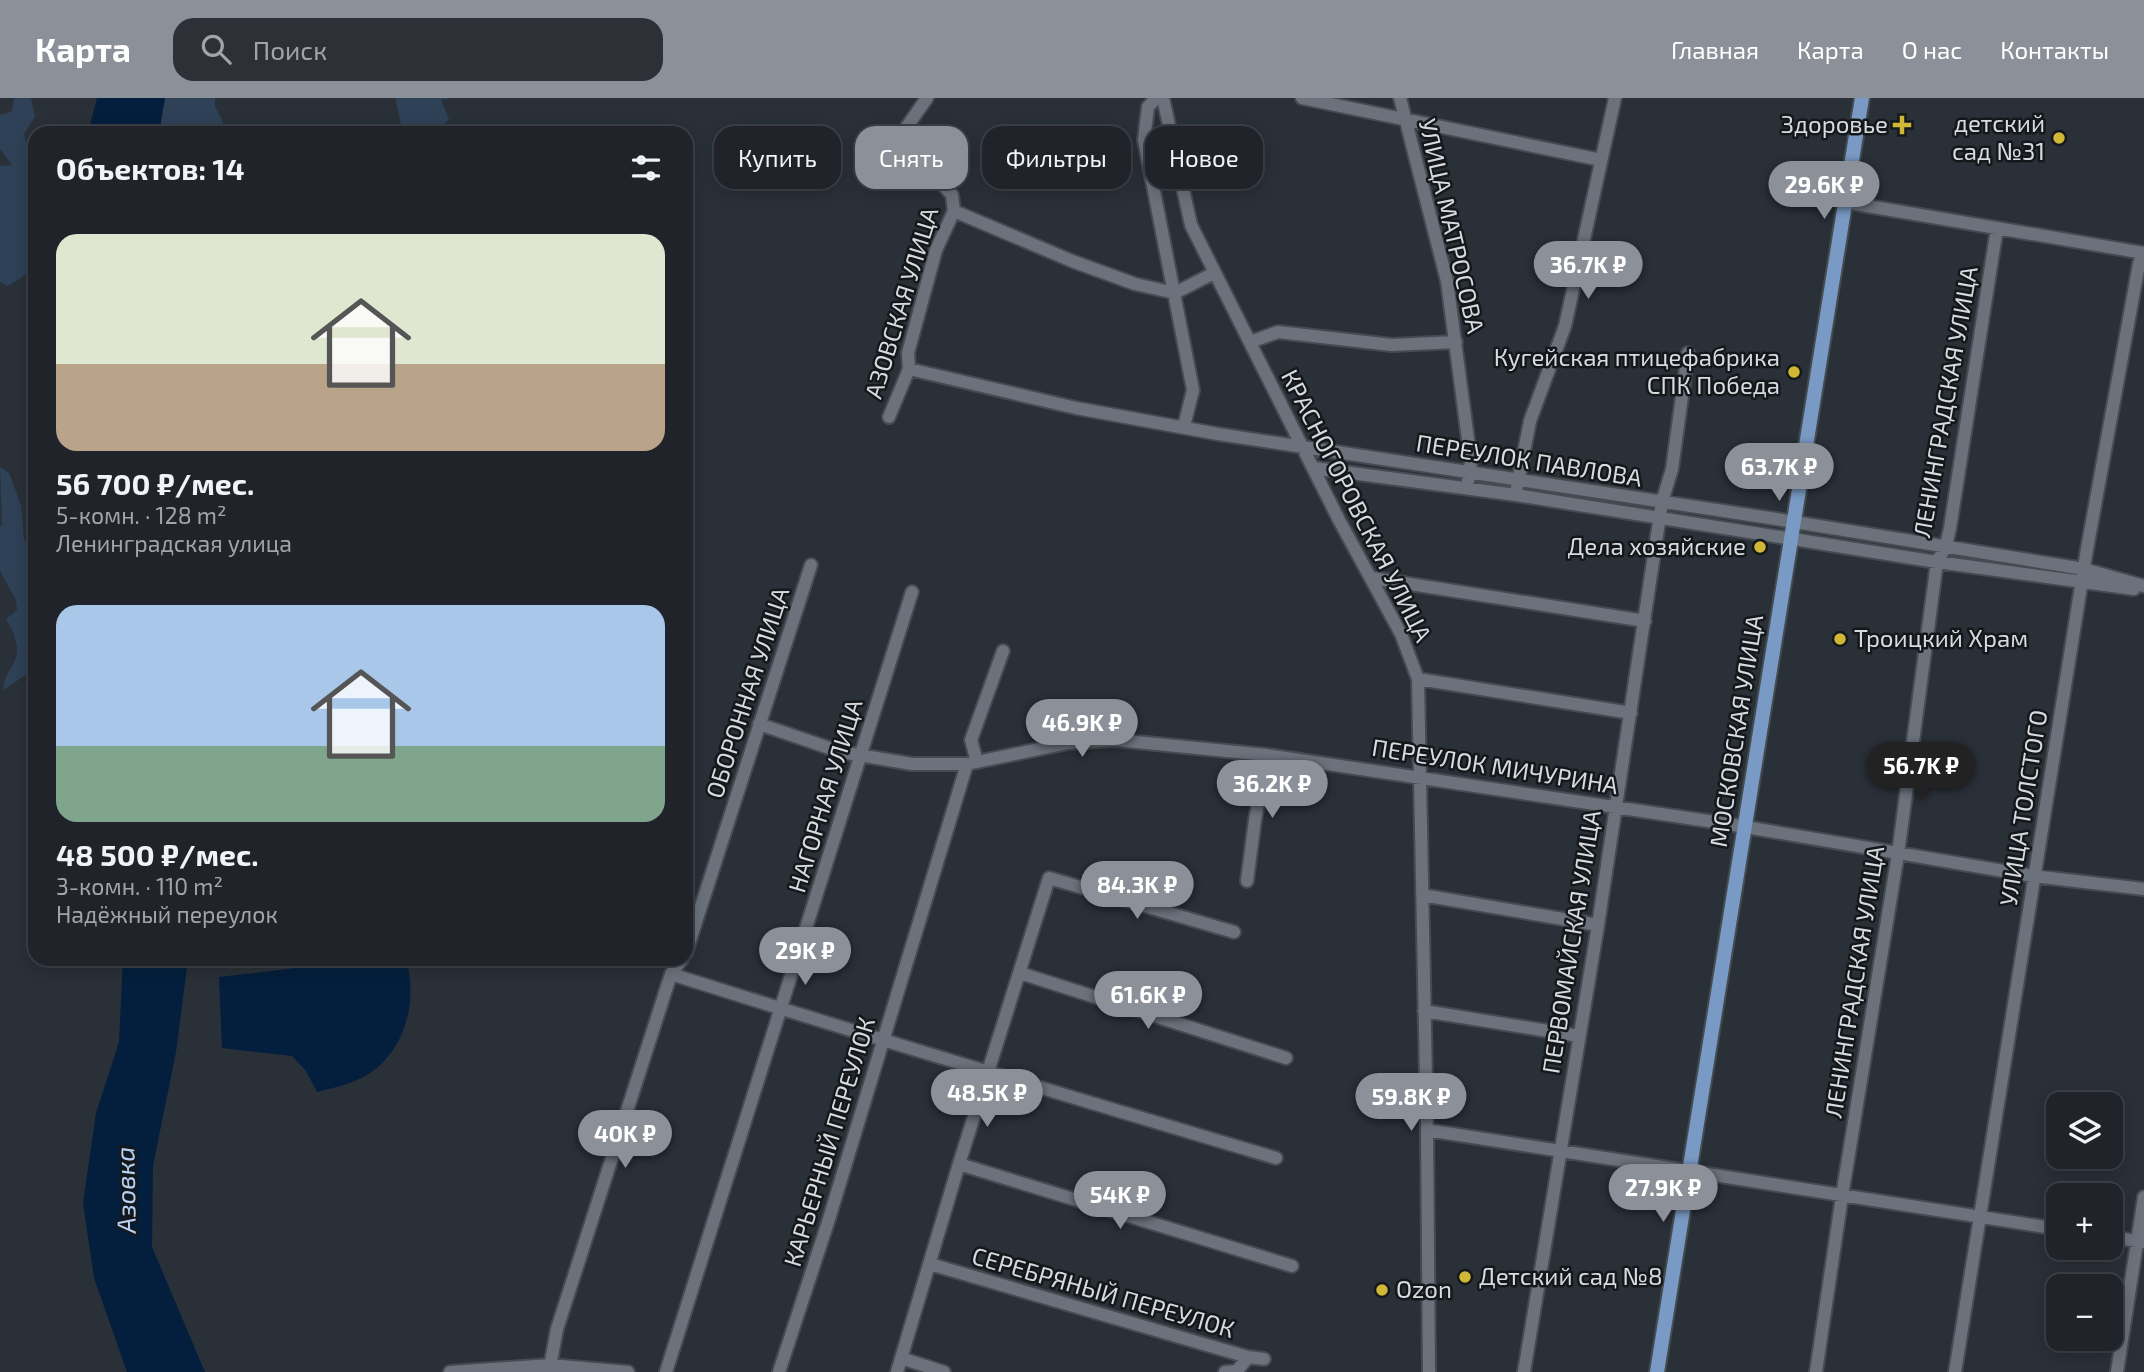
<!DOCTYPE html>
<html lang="ru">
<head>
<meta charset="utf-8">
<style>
	:root { --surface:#20242a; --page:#2d3036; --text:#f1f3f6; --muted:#a2a4a8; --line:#3d4147; --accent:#8c9099 }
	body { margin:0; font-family:"Exo 2",sans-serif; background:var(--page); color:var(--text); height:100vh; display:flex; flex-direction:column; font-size:26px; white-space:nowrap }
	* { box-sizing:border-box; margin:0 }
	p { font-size:23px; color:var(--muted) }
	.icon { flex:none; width:38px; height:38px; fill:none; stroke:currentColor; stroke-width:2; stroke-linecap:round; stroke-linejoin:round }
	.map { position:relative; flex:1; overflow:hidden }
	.sheet { position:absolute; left:28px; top:28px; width:665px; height:840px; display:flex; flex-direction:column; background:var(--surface); border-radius:21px; box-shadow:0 4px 18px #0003,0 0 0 2px var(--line) }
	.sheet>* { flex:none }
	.top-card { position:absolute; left:714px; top:28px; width:665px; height:63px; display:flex; gap:14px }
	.fabs { position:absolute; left:2046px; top:994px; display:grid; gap:14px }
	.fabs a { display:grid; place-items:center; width:77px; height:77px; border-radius:14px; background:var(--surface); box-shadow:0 4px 18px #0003,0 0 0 2px var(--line); font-size:35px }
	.price { position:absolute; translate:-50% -60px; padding:0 16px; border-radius:24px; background:var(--accent); color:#fff; font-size:23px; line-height:46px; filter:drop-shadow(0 2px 4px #0008) }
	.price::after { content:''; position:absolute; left:50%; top:42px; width:21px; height:16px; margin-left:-10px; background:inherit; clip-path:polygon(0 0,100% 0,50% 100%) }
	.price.current { background:#222; color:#fff }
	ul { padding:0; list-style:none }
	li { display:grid; align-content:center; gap:14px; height:371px; padding:0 28px }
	li span { display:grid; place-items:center; height:217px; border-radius:21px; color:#555 }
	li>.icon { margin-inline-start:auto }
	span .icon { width:126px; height:126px; fill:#fffc; stroke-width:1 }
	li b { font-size:30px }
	h2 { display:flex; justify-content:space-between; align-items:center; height:84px; padding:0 28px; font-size:30px }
	.pill { padding:0 24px; border-radius:21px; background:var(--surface); box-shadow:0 4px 18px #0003,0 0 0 2px var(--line); font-size:24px; line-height:63px }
	.pill.current { background:var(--accent); color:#fff }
	header { display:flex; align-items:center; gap:42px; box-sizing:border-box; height:98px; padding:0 35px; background:var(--accent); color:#fff }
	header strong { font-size:33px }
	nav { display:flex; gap:38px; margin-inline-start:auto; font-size:24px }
	.search { width:490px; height:63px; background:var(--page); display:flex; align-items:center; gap:18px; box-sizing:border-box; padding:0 24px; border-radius:21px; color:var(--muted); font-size:26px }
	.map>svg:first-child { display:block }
	.green { fill:#2e4157 }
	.water { fill:#041f3d }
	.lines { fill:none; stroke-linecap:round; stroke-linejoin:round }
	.minor-casing { stroke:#454b51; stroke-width:16 }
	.major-casing { stroke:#454b51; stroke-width:18 }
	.minor { stroke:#6b727c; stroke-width:12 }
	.major { stroke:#799ac4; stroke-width:14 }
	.poi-dot { fill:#d0b736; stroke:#15181b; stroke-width:2.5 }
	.labels { text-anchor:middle; stroke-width:5; stroke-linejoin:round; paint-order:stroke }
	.poi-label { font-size:24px; fill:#d7dbe1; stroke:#15181b; text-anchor:end }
	.street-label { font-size:24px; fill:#d7dbe1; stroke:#15181b }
	.water-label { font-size:26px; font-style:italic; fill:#b5d1f4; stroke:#15181b }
</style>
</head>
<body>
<header>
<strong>Карта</strong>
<div class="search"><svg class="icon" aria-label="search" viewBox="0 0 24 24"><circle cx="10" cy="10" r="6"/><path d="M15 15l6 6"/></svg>Поиск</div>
<nav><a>Главная</a><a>Карта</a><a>О нас</a><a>Контакты</a></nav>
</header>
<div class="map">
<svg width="2144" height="1274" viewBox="0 0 2144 1274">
	<rect width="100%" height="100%" fill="#2a3038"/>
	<!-- green -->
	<path class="green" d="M14 0H31L35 19 24 36 35 84V167L20 181 7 188 0 184V68L12 67 0 51V17L12 13Z
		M165 0H215V8L228 35H159Z
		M395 0H451L441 2 449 21 438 35H403Z
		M0 369 9 375 21 407 24 441 35 461V492L33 496 35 505V578L31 573 4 592C2 577 16 568 17 554 18 542 11 530 6 521L17 512 16 502 0 473V428L2 427Z"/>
	<!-- water -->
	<path class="water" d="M97 0H165L159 35H88Z
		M123 861H188L176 954 153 1068 152 1149 205 1274H127L94 1180 83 1105 96 1015 119 944Z
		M333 861H406C417 899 408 943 377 970 360 984 338 989 317 994L306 973 292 958 222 950 219 879 297 870Z"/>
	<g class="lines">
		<!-- minor casing -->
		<g class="minor-casing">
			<path id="minor" d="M1156 0 1148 9 1144 42 1193 292 1184 328
				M1163 0 1191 127 1339 422 1401 536 1418 581 1427 1032 1429 1274
				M1302 0 1601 62
				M1400 0 1447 183 1471 364 1468 383
				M1844 104 2144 155
				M954 113 1072 163 1135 186 1175 195 1214 175
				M1250 244 1278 234 1392 247 1456 244
				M909 271 1076 310 1218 336 1776 421 2084 471 2144 488
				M889 319 909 271 908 255 936 152 954 113 952 97 909 48 906 30 927 0
				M1314 370 1516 397 1937 464 2134 491
				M1517 389 1530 323 1565 228 1615 0
				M1372 480 1645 523
				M1418 581 1631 615
				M759 626 841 654 912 666H967L1068 645 1116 642 1267 657 1728 726 2033 778 2144 791
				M977 664 971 642 1003 553
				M1247 783 1255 722 1267 657
				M1422 797 1598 827
				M686 855 811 467
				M1020 875 1286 960
				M671 876C872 940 1074 1000 1276 1060
				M1424 913 1579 938
				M1427 1032 2058 1131
				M959 1066 1292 1168
				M2110 1139 2144 1144
				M930 1166 1248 1259 1264 1261
				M901 1260 944 1274
				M450 1274 550 1267 628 1274
				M549 1274 557 1231 671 876 682 861
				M666 1274 912 494
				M779 1274 829 1121 967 666
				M897 1274 959 1066 1049 780 1234 834
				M1225 1274 1237 1273 1248 1259
				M1524 1274 1598 827 1662 404 1672 371 1688 255
				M1816 1274 1842 1098 1898 756 1937 464 1946 448 1950 430 1997 130
				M1955 1274 2087 451 2141 155
				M2117 1274 2144 1099"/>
		</g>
		<!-- major casing -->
		<g class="major-casing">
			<path id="major" d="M1657 1274 1862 0"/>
		</g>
		<!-- minor -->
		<use href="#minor" class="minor"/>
		<!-- major -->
		<use href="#major" class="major"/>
	</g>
	<!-- markers -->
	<g class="poi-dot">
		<path d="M1898.5 16.5h7v7h7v7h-7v7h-7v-7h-7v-7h7z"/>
		<circle cx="2059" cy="40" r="7"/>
		<circle cx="1794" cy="274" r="7"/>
		<circle cx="1760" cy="449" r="7"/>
		<circle cx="1840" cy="541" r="7"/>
		<circle cx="1465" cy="1179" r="7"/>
		<circle cx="1382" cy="1192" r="7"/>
	</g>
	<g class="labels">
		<!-- poi labels -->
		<g class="poi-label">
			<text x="2045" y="34">детский<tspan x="2045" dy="28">сад №31</tspan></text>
			<text x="1888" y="35">Здоровье</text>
			<text x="1780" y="268">Кугейская птицефабрика<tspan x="1780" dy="28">СПК Победа</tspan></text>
			<text x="1746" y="457">Дела хозяйские</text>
			<text x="1854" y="549" text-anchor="start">Троицкий Храм</text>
			<text x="1479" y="1187" text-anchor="start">Детский сад №8</text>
			<text x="1396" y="1200" text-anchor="start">Ozon</text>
		</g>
		<!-- street labels -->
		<g class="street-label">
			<text transform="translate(1451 128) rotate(77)" y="8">УЛИЦА МАТРОСОВА</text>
			<text transform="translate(902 205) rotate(-73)" y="8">АЗОВСКАЯ УЛИЦА</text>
			<text transform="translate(1946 304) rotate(-80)" y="8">ЛЕНИНГРАДСКАЯ УЛИЦА</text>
			<text transform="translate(1529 363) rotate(9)" y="8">ПЕРЕУЛОК ПАВЛОВА</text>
			<text transform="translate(1356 408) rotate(63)" y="8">КРАСНОГОРОВСКАЯ УЛИЦА</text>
			<text transform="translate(748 595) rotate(-72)" y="8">ОБОРОННАЯ УЛИЦА</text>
			<text transform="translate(1737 633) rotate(-81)" y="8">МОСКОВСКАЯ УЛИЦА</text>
			<text transform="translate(1495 669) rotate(9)" y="8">ПЕРЕУЛОК МИЧУРИНА</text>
			<text transform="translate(826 698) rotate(-73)" y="8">НАГОРНАЯ УЛИЦА</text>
			<text transform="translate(2024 710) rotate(-81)" y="8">УЛИЦА ТОЛСТОГО</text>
			<text transform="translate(1572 844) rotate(-81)" y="8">ПЕРВОМАЙСКАЯ УЛИЦА</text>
			<text transform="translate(1855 884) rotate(-81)" y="8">ЛЕНИНГРАДСКАЯ УЛИЦА</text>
			<text transform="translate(830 1044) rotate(-73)" y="8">КАРЬЕРНЫЙ ПЕРЕУЛОК</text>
			<text transform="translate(1103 1195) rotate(16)" y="8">СЕРЕБРЯНЫЙ ПЕРЕУЛОК</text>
		</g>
		<!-- water labels -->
		<g class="water-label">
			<text transform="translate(126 1092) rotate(-91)" y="9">Азовка</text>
		</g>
	</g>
</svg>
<div class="fabs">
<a><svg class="icon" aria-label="layers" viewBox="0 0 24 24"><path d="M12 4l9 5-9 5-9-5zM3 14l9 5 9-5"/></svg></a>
<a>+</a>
<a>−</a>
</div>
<b class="price" style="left:1824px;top:123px">29.6K ₽</b>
<b class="price" style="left:1588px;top:203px">36.7K ₽</b>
<b class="price" style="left:1779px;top:405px">63.7K ₽</b>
<b class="price" style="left:1082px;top:661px">46.9K ₽</b>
<b class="price current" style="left:1921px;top:704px">56.7K ₽</b>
<b class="price" style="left:1272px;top:722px">36.2K ₽</b>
<b class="price" style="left:1137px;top:823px">84.3K ₽</b>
<b class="price" style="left:805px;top:889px">29K ₽</b>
<b class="price" style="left:1148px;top:933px">61.6K ₽</b>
<b class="price" style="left:987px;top:1031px">48.5K ₽</b>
<b class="price" style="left:1411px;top:1035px">59.8K ₽</b>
<b class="price" style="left:625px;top:1072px">40K ₽</b>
<b class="price" style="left:1663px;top:1126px">27.9K ₽</b>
<b class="price" style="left:1120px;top:1133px">54K ₽</b>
<div class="top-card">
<a class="pill">Купить</a>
<a class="pill current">Снять</a>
<a class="pill">Фильтры</a>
<a class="pill">Новое</a>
</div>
<section class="sheet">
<h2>Объектов: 14<svg class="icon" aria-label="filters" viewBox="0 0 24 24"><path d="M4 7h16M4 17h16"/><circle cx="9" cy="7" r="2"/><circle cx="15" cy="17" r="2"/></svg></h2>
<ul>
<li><span style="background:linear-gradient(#dfe7d0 60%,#b9a48a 0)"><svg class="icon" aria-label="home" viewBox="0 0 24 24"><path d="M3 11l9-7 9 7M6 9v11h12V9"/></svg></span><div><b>56 700 ₽/мес.</b><p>5-комн. · 128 m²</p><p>Ленинградская улица</p></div></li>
<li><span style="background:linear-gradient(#a9c7e8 65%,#7fa58c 0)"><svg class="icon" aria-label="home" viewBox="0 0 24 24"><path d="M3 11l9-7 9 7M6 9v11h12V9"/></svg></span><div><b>48 500 ₽/мес.</b><p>3-комн. · 110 m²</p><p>Надёжный переулок</p></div></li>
</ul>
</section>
</div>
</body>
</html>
